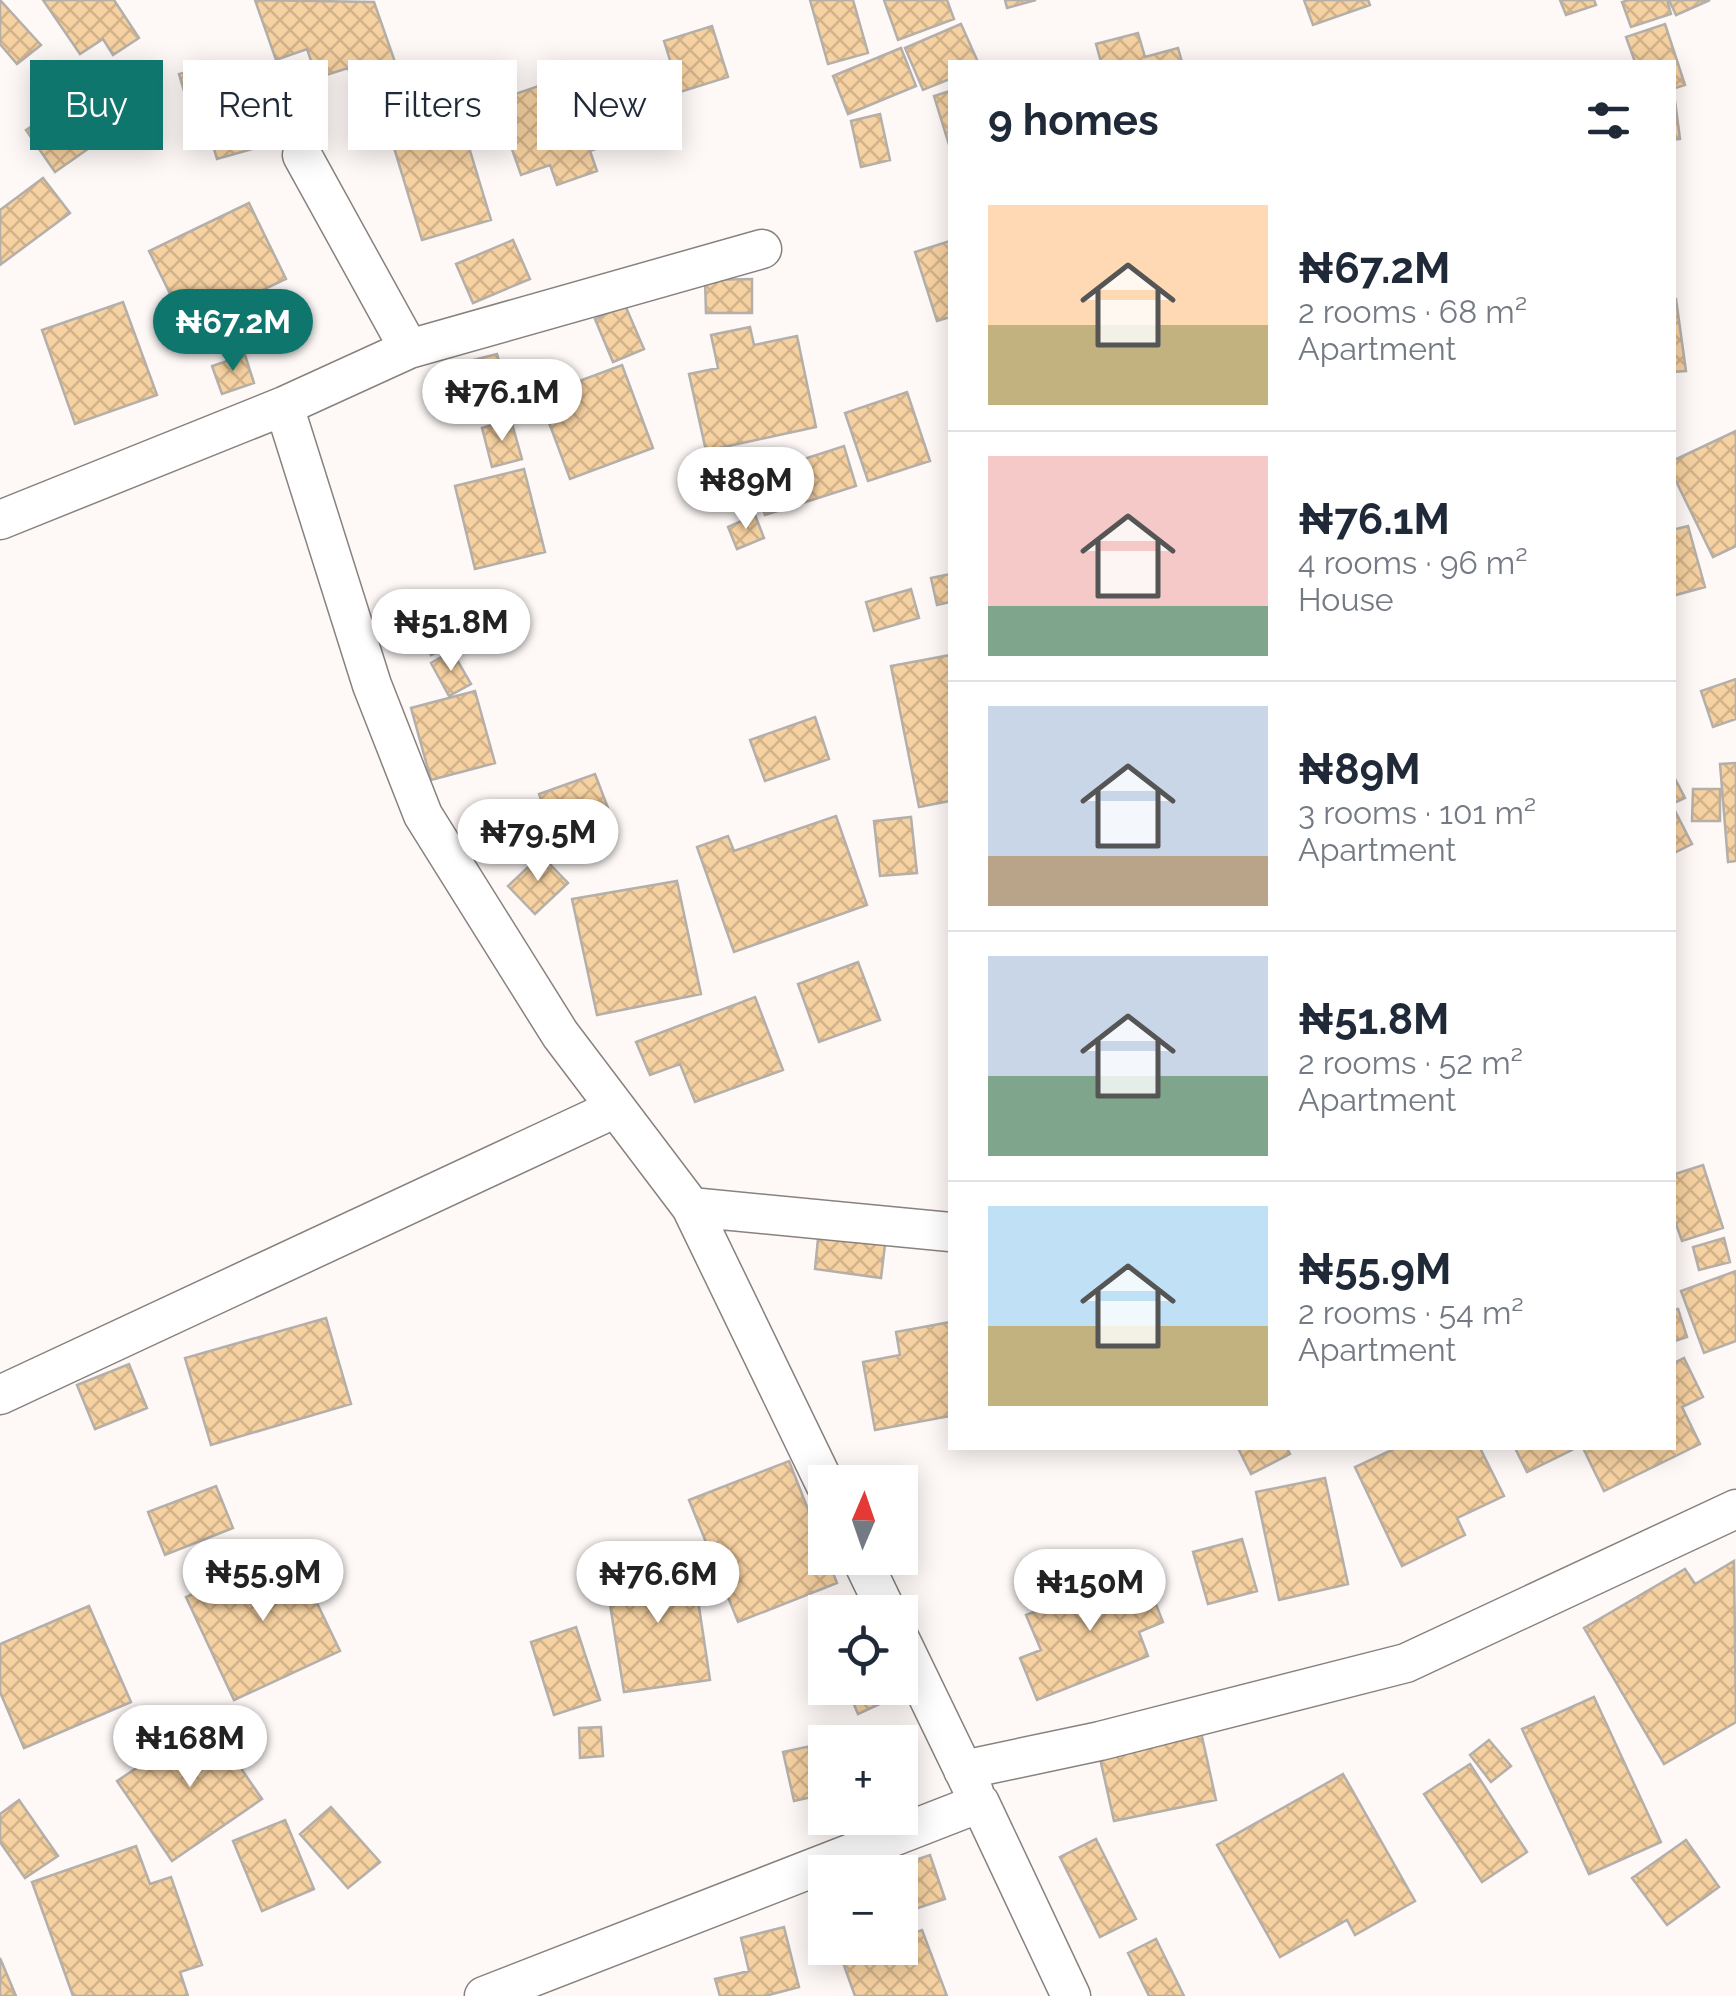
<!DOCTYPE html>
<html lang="en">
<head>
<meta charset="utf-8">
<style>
	:root { --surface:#fff; --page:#f2f2f3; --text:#1f2937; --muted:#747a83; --line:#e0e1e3; --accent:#0f766e }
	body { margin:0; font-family:Raleway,sans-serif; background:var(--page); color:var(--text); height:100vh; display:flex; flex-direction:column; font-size:38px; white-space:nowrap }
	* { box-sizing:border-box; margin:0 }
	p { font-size:32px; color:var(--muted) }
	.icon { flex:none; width:55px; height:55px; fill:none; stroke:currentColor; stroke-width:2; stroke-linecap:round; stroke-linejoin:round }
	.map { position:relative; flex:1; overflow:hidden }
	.panel { position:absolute; left:948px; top:60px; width:728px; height:1390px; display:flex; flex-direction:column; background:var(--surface); border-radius:0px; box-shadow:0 5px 25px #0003 }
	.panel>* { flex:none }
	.banner { position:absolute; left:30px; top:60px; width:768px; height:90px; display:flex; gap:20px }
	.needle { width:65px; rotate:2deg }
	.fabs { position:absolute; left:808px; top:1465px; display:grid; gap:20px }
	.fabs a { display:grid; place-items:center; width:110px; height:110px; border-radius:0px; background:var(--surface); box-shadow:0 5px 25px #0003; font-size:50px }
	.price { position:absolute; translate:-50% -85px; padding:0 22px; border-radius:35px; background:#fff; color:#222; font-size:32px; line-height:65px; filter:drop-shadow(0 2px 5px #0008) }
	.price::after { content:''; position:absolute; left:50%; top:60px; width:30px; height:22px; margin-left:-15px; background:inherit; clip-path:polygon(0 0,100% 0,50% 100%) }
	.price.on { background:var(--accent); color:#fff }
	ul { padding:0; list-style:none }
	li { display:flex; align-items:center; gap:30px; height:250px; padding:0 40px }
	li+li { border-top:2px solid var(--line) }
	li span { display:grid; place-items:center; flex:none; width:280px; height:200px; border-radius:0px; color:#555 }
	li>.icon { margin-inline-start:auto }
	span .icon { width:120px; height:120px; fill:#fffc; stroke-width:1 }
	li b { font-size:42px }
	h2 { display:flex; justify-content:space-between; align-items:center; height:120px; padding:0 40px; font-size:42px }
	.tag { padding:0 35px; border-radius:0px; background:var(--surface); box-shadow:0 5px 25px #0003; font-size:35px; line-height:90px }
	.tag.on { background:var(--accent); color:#fff }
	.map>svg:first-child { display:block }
	.building { fill:url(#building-cross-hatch); stroke:#b4afa9; stroke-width:2.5 }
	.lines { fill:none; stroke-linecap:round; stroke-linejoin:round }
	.minor-casing { stroke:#89817e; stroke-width:41 }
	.minor { stroke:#fff; stroke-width:38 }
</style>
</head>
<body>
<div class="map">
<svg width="1736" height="1996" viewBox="0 0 1736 1996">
	<defs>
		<pattern id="building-cross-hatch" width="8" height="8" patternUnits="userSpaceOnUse" patternTransform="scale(2.5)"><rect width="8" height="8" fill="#f6d1a1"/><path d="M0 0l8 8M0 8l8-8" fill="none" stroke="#d2b28a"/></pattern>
	</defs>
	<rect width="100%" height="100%" fill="#fef9f7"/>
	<!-- building -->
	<path class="building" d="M0 0 41 45 17 64 0 44Z
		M43 0H114L139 38 113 55 103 39 80 54Z
		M255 0 374 2 402 82 358 97 348 68 317 78 307 49 276 60Z
		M810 0H853L868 53 828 64Z
		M884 0H947L954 19 898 40Z
		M1005 0H1036L1007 8Z
		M1304 0H1368L1370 5 1313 25Z
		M1560 0H1594L1596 5 1566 15Z
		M1629 0H1667L1671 14 1631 27 1622 2Z
		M1669 0H1710L1676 15Z
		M961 24 978 62H950V79L923 90 905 48Z
		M1665 24 1685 85 1672 89V62H1635L1626 37Z
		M712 26 728 77 680 92 664 41Z
		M1138 33 1145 57 1178 48 1182 62H1101L1096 44Z
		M901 48 916 86 848 114 833 76Z
		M208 66 219 103 190 111 179 74Z
		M591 68 617 141 590 151 597 171 557 185 550 165 521 175 495 101Z
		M950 91V148L934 96Z
		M76 96 105 137 55 172 26 130Z
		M1675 101 1680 139 1672 140V102Z
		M243 110 256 148 217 159 206 122Z
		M880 114 890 160 861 167 851 121Z
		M461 121 491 220 422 240 392 141Z
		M43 178 70 213 0 265V210Z
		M249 203 286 279 186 326 149 251Z
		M513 240 530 279 473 303 456 264Z
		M950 241V317L937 321 915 252Z
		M752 279V313H706L705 280Z
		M1672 299H1676L1686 371 1672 372Z
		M123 302 157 395 75 424 42 330Z
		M625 305 644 349 613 362 595 319Z
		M750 327 754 345 797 336 816 427 706 451 689 374 718 368 711 335Z
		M497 354 512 408 481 416 466 362Z
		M245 355 254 383 222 394 212 366Z
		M622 365 653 448 570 479 539 396Z
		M907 392 930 461 868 481 845 413Z
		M511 420 522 459 492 467 482 428Z
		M1736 431V546L1713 557 1672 473V461Z
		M844 446 856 486 765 515 751 476Z
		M524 469 545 552 475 569 455 486Z
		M755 515 764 538 737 549 728 527Z
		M1688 526 1705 587 1672 596V530Z
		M950 574V602L937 605 931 578Z
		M911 589 919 618 874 631 866 602Z
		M436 603 455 645 431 655 413 614Z
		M452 651 471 684 449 696 431 663Z
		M950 655V801L919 807 891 666Z
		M1736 679V719L1713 727 1701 691Z
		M475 691 495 763 431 780 411 708Z
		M815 717 829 759 765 781 750 740Z
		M1736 763V861L1728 862 1720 764Z
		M1672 773 1685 798 1672 804Z
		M595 774 608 808 551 828 539 794Z
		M1693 789H1720V821H1692Z
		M509 802 526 831 490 852 472 824Z
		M1672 805 1692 844 1672 854Z
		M836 816 867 905 734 952 697 847 728 836 734 851Z
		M911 817 917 873 880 876 874 821Z
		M541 855 568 883 535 914 508 886Z
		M677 881 701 994 597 1015 572 899Z
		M858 962 880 1020 819 1042 798 984Z
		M755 997 783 1070 695 1102 680 1064 650 1075 636 1042Z
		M1703 1165 1723 1228 1682 1241 1672 1213V1175Z
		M820 1219 887 1228 881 1278 815 1269Z
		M1724 1238 1730 1262 1699 1270 1693 1247Z
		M1736 1271V1341L1704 1353 1681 1291Z
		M1678 1309 1687 1337 1672 1342V1310Z
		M326 1318 351 1404 211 1445 185 1358Z
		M950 1322V1416L875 1430 863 1362 900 1355 896 1332Z
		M1684 1358 1703 1397 1682 1407 1700 1444 1604 1491 1583 1448H1672V1364Z
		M129 1364 147 1408 95 1429 77 1385Z
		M1238 1448H1287L1290 1454 1251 1474Z
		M1396 1448H1480L1504 1496 1457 1518 1465 1535 1402 1566 1355 1467Z
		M1515 1448H1571L1572 1450 1527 1472Z
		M789 1461 837 1583 738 1622 689 1500Z
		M1325 1478 1348 1584 1279 1600 1256 1492Z
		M216 1486 233 1528 165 1555 148 1512Z
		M1242 1539 1257 1591 1208 1604 1193 1552Z
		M291 1549 340 1651 234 1700 186 1597Z
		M692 1560 710 1680 624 1692 605 1573Z
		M1734 1561 1736 1722 1664 1764 1584 1628 1685 1569 1695 1584Z
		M1142 1569 1163 1622 1139 1632 1148 1656 1037 1700 1020 1658 1041 1650 1026 1615Z
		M89 1606 131 1702 24 1748 0 1692V1644Z
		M576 1627 600 1700 554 1715 531 1642Z
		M847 1688H888L893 1698 858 1714Z
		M1594 1697 1661 1842 1589 1874 1522 1729Z
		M208 1720 262 1799 172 1861 117 1781Z
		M601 1727 603 1756 580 1758 579 1728Z
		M1201 1732 1216 1800 1114 1821 1099 1754Z
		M1489 1740 1511 1766 1491 1782 1470 1755Z
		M825 1743V1794L794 1801 783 1752Z
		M1470 1764 1527 1852 1482 1882 1424 1794Z
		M1343 1774 1415 1901 1355 1935 1347 1920 1280 1957 1217 1845Z
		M19 1800 58 1856 25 1878 0 1842V1814Z
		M331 1807 380 1862 348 1888 300 1834Z
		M285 1820 314 1889 262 1911 233 1841Z
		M1096 1839 1136 1919 1100 1937 1060 1857Z
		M1686 1840 1719 1887 1667 1925 1632 1878Z
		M136 1846 150 1884 171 1877 202 1965 180 1972 188 1996H73L32 1882Z
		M930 1855 945 1899 900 1914V1872H879Z
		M784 1927 799 1987 765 1996H720L715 1979 749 1971 741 1938Z
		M922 1930 947 1996H855L842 1960 875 1948H900V1938Z
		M1156 1939 1184 1996H1149L1128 1953Z
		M0 1958 16 1996H0Z"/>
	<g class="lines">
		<!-- minor casing -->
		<g class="minor-casing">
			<path id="minor" d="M302 155 409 349
				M284 406 372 685 423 815 560 1034 691 1207 825 1484
				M0 520 284 406 409 349 762 249
				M691 1207 950 1232
				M0 1395 616 1108
				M861 1558 887 1612
				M900 1639 974 1792
				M963 1770 1100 1741 1406 1663 1736 1509
				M484 1996 980 1803 1071 1996"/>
		</g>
		<!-- minor -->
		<use href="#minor" class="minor"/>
	</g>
</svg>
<div class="fabs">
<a><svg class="needle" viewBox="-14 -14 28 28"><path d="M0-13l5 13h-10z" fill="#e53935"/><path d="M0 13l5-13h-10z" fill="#747a83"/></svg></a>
<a><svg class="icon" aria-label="locate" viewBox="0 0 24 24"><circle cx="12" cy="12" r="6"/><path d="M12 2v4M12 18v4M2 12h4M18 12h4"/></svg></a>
<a>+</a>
<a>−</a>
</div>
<b class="price on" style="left:233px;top:374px">₦67.2M</b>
<b class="price" style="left:502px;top:444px">₦76.1M</b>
<b class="price" style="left:746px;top:532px">₦89M</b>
<b class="price" style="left:451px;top:674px">₦51.8M</b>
<b class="price" style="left:538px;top:884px">₦79.5M</b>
<b class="price" style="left:263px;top:1624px">₦55.9M</b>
<b class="price" style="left:658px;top:1626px">₦76.6M</b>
<b class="price" style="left:1090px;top:1634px">₦150M</b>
<b class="price" style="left:190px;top:1790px">₦168M</b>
<div class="banner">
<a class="tag on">Buy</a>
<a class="tag">Rent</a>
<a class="tag">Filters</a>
<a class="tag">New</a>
</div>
<section class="panel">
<h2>9 homes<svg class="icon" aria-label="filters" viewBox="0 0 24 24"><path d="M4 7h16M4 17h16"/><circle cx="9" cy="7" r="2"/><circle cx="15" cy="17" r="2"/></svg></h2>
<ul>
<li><span style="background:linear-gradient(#ffd9b3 60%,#c2b280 0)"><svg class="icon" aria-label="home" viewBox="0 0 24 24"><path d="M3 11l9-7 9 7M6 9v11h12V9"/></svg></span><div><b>₦67.2M</b><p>2 rooms · 68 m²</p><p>Apartment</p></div></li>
<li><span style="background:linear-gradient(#f6c9c9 75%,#7fa58c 0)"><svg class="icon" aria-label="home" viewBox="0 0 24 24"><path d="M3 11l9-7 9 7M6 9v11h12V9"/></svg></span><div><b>₦76.1M</b><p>4 rooms · 96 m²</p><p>House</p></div></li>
<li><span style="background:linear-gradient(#c9d6e8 75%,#b9a48a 0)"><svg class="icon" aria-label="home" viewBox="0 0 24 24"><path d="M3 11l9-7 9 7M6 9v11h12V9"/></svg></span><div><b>₦89M</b><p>3 rooms · 101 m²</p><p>Apartment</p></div></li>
<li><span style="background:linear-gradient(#c9d6e8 60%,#7fa58c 0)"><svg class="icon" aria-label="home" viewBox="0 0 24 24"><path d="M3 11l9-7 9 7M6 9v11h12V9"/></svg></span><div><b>₦51.8M</b><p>2 rooms · 52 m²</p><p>Apartment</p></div></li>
<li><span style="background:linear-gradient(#bfe0f5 60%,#c2b280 0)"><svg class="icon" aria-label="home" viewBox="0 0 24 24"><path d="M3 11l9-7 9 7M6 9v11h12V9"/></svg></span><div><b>₦55.9M</b><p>2 rooms · 54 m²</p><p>Apartment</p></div></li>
</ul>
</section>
</div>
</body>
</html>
